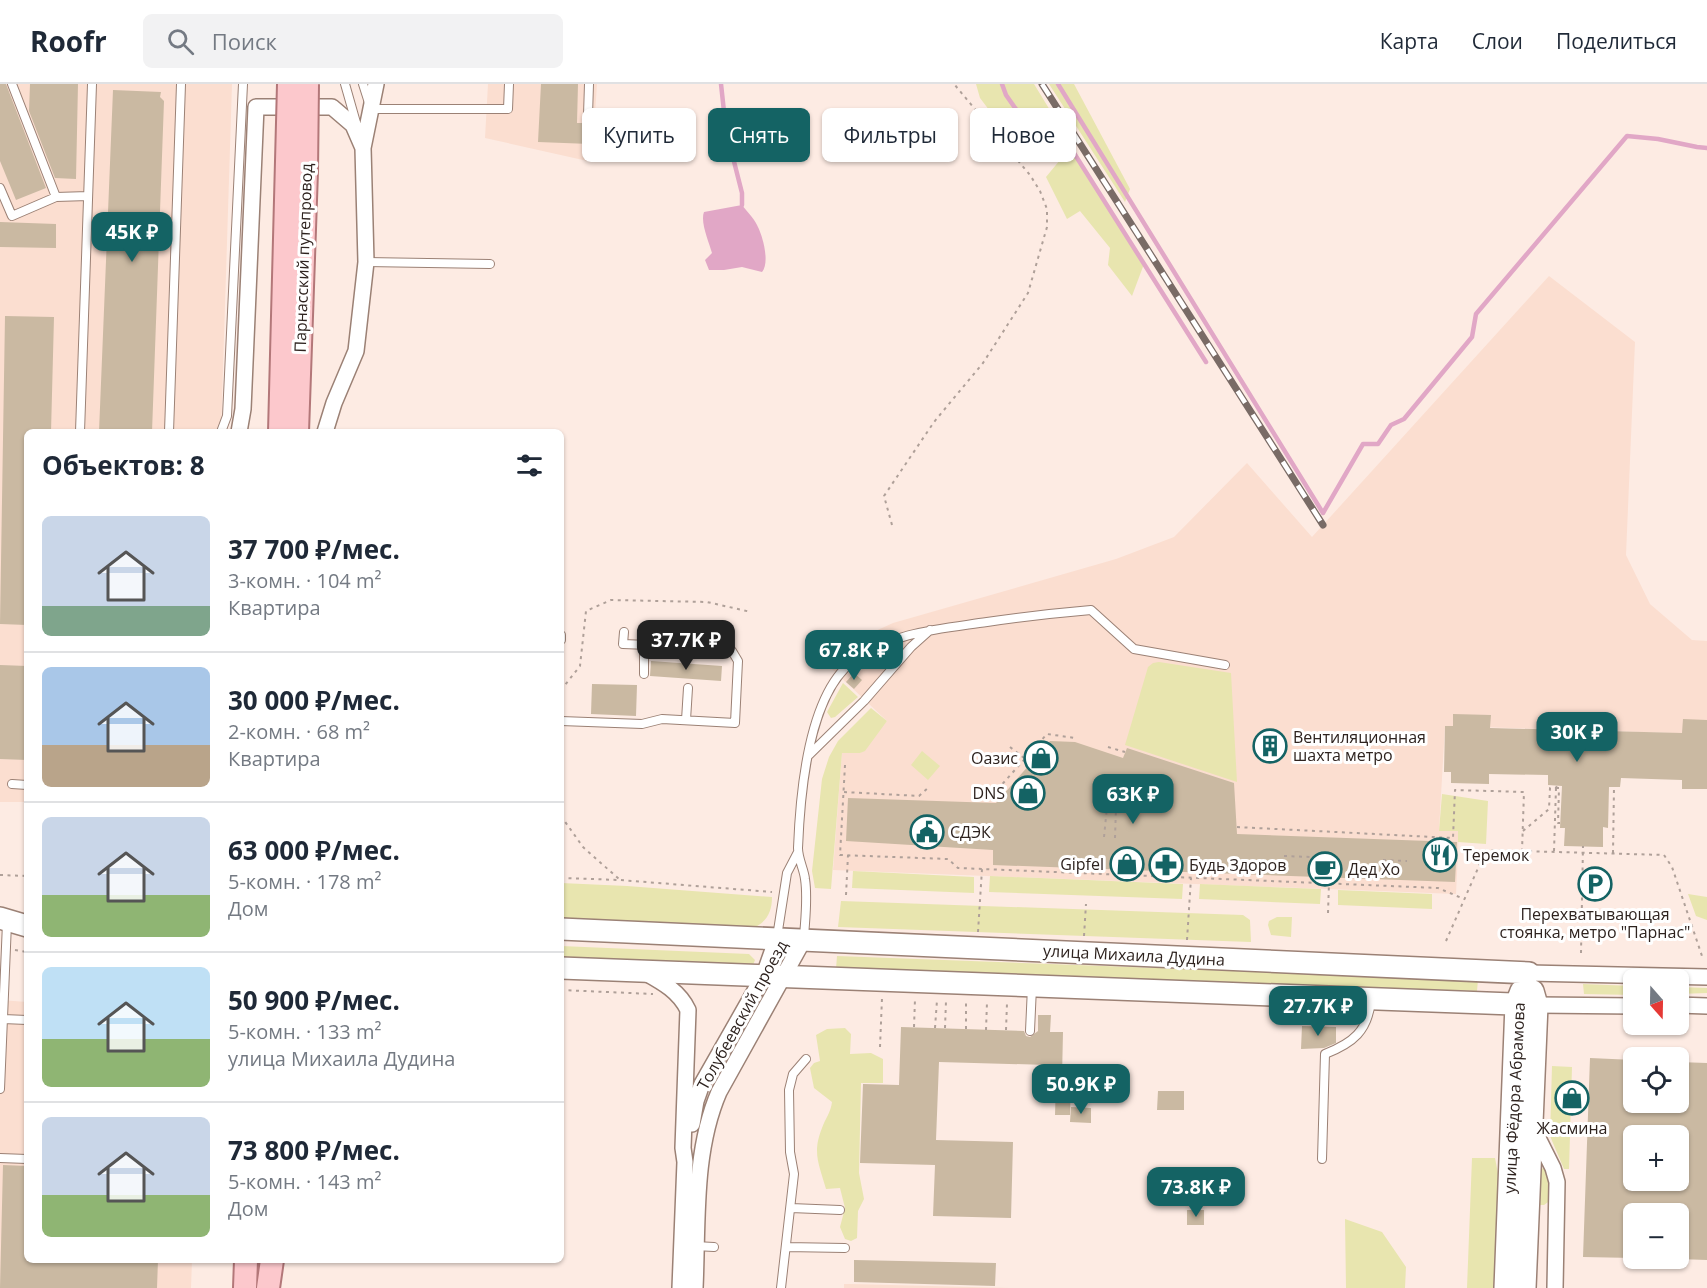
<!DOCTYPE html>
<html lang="ru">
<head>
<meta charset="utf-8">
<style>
	:root { --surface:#fff; --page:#f2f2f3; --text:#1f2937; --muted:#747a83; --line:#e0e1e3; --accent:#146364 }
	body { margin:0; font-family:"Open Sans",sans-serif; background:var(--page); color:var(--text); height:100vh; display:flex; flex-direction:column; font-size:22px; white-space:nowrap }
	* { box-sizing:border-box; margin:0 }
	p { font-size:20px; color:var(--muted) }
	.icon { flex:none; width:33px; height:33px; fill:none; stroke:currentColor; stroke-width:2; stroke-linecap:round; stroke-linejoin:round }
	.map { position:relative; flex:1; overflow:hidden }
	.panel { position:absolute; left:24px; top:345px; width:540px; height:834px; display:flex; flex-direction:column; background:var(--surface); border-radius:9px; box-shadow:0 2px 4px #0004 }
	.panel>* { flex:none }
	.guide { position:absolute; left:582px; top:24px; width:570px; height:54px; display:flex; gap:12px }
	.needle { width:39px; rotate:160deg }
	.controls { position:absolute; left:1623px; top:885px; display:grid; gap:12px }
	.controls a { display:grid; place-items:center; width:66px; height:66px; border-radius:9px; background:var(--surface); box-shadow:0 2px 4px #0004; font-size:30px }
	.price { position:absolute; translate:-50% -51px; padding:0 14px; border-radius:12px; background:var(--accent); color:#fff; font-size:20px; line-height:39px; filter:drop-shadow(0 2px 3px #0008) }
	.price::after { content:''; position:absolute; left:50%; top:36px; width:18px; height:14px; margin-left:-9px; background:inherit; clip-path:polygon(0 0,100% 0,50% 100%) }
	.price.current { background:#222; color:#fff }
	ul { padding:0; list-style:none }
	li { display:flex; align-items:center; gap:18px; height:150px; padding:0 18px }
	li+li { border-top:2px solid var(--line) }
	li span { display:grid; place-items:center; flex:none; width:168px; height:120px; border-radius:9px; color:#555 }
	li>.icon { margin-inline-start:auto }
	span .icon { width:72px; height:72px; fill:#fffc; stroke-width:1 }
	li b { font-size:26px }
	h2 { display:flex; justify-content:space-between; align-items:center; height:72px; padding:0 18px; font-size:26px }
	.tag { padding:0 21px; border-radius:9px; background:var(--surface); box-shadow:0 2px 4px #0004; font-size:21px; line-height:54px }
	.tag.current { background:var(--accent); color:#fff }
	header { display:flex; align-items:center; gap:36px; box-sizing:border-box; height:84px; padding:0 30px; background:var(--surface); border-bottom:2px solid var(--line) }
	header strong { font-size:28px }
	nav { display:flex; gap:33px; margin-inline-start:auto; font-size:21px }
	.search { width:420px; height:54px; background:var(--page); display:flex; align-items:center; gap:15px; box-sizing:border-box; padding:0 21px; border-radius:9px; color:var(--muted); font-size:22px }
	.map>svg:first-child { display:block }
	.built { fill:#fbded0 }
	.green { fill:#e8e5af }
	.water { fill:#e1a7c6 }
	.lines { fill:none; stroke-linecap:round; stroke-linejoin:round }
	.stream { stroke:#e1a7c6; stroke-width:4.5 }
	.building { fill:#cab9a2; fill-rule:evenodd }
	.lane-casing { stroke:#9b8175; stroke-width:10 }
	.street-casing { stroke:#9b8175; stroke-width:18 }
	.secondary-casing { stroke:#9b8175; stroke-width:24 }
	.primary-casing { stroke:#b37779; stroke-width:26 }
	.path { stroke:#afa099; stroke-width:2; stroke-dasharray:3 4.5; stroke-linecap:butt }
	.lane { stroke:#fff; stroke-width:8 }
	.street { stroke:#fff; stroke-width:15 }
	.secondary { stroke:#fff; stroke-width:21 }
	.primary { stroke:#fcc8cc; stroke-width:22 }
	.rail-casing { stroke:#796b66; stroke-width:7 }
	.rail { stroke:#fff; stroke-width:4.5; stroke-dasharray:14; stroke-linecap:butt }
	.primary-bridge-casing { stroke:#b37779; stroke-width:26; stroke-linecap:butt }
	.primary-bridge { stroke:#fcc8cc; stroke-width:22 }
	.labels { text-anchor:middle; stroke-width:6; stroke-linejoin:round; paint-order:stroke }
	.street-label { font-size:16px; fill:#2e231f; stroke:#fff }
	.poi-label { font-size:16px; fill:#2e231f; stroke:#fff; text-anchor:start }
</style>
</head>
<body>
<header>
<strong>Roofr</strong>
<div class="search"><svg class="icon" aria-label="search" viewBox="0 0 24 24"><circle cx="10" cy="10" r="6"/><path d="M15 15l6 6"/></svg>Поиск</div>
<nav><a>Карта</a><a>Слои</a><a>Поделиться</a></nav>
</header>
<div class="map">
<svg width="1707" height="1204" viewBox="0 0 1707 1204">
	<rect width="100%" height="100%" fill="#fdebe3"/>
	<!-- built -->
	<path class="built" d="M0 0H232L221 348H27V718H0Z
		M488 0H597L592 78 485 54Z
		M1549 192 1635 258 1626 471 1650 520 1692 556 1707 557V650L1445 642 1439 746 1459 747 1456 810 833 786 842 668 860 669 887 637 831 584 843 570 871 549 893 539 1116 475 1174 453 1247 379 1312 453Z
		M0 916 27 918V1176H192L191 1204H0Z
		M844 1200H850L1010 1204H844Z"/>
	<!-- green -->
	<path class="green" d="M976 0H1034L1144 180 1132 212 1108 181 1110 164 1080 127 1067 135 1046 93 1060 76 1048 50 1014 59 980 14Z
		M1049 0H1074L1130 105 1125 118Z
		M1159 578 1231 589 1237 698 1125 661 1148 583 1153 579Z
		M843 599 858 613 835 633 831 634 827 628Z
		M871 624 887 637 865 667 860 669H842L831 805 815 804 812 787 822 695 829 673 838 657Z
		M922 667 940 682 928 696 911 681Z
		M1442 710 1488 717 1486 760 1458 758V747H1439Z
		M853 787 974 793V809L852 804Z
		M990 792 1183 800 1182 815 989 808Z
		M561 799 627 802 772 813C772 829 766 839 751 845L561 836Z
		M1200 800 1321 805 1320 820 1199 815Z
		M1338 806 1432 810V825L1338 821Z
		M1688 810 1707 813V836L1696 832Z
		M841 817 1243 831 1250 836 1251 858 838 843Z
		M1277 833H1292L1291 853 1271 851 1268 841 1269 837Z
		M561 862 749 870 755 876 753 881 561 875Z
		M837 872 1478 896 1477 907 836 885Z
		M1583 900 1633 902V911L1584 910Z
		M1679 903 1707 904V909L1679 910Z
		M845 944 851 950 850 970 871 969 883 975V999H861L859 1089 864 1115 858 1127 857 1154 851 1157 845 1155 840 1143 845 1124 840 1104 826 1105C819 1080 812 1069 822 1044 825 1035 831 1028 832 1018L814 1004 810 984 814 979 820 977 816 951 827 945Z
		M1552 982 1572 983 1569 1085H1564L1550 1052Z
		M1472 1074H1495L1501 1105 1497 1204H1467Z
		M1541 1084 1545 1085 1550 1097 1551 1116 1544 1121H1539Z
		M1345 1135 1382 1148 1406 1183 1405 1204H1346Z"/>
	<!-- water -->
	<path class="water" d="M742 121C747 128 754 134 757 141 763 152 770 179 762 188L742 183 724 186H709L705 176 712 169C709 158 700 138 704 128Z"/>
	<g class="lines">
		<!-- stream -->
		<path class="stream" d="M721 0 726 46 742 109V121
			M1002 0 1006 11 1025 38
			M1058 0 1323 429 1363 360H1378L1391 341 1404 335 1472 253 1476 230 1627 52 1658 55 1697 63 1707 64
			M1055 39 1206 278"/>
	</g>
	<!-- building -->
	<path class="building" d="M0 0H6L46 104 16 116 0 77Z
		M30 0H78L76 95 55 94 29 27Z
		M541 0H578L577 39H591L590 60 538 58Z
		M113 6 161 8 160 13 164 17 152 348H99Z
		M0 138 56 140V164L0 163Z
		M5 232 54 233 51 348H27V541L0 540Z
		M651 577 722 582 721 597 650 592Z
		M0 581 27 582V676L0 675Z
		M854 589 862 596 854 605 846 598Z
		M592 600 637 601 636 632 591 630Z
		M1453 630 1491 631 1490 644 1568 646V632L1607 634 1606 647 1682 649 1683 635 1707 636V705H1682V696L1621 694 1620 703H1609L1608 744 1603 743V763L1564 762 1565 744H1560L1562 702 1548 701V691L1489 690V700L1451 699V688H1444L1445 642H1453Z
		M1263 661a7 7 0 1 1 14 0a7 7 0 1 1-14 0Z
		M1050 657 1075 658 1123 674 1127 664 1234 699 1237 750 1457 758 1455 798 993 781V766L846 757 848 714 996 719Z
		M1038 931H1051L1050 948H1063L1062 993H1047L1048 981 939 978 936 1056 1013 1058 1011 1134 933 1132 935 1081 860 1079 863 1000 899 1001 901 943 1024 947 1026 952 1030 953 1038 947Z
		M1302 942 1336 943V959L1324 964 1301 965Z
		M1590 974 1634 976V1018H1678V978L1707 979V1176L1678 1175V1130H1634V1174L1583 1173ZM1634 1052H1678V1096H1634Z
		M1056 995H1071L1070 1031H1055Z
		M1158 1007H1184V1026H1157Z
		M1071 1023 1091 1024V1039L1070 1038Z
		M3 1081 27 1082V1176H158L157 1204H0Z
		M1187 1126H1204V1141H1187Z
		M854 1176 996 1179 995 1202 854 1198Z"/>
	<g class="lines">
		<!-- lane casing -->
		<g class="lane-casing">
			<path id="lane" d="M345 0 357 42
				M363 0 371 25H508L509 0
				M588 31 589 0
				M0 104 12 132 56 113 12 0
				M56 113 88 112
				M366 178 490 180
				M80 348 92 0
				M169 348 181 0
				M221 348 227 332 243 0
				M561 556V551
				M644 590V561
				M686 636 688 604
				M561 637 642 640 662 635 735 639 738 577 732 567 725 564 623 560 624 548
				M809 671 864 617 911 563 930 546
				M12 700 27 701
				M777 853 787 789 798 768
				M804 854C805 835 808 815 805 795 804 785 798 775 798 764 800 712 808 611 853 577 892 548 940 545 987 538 1021 533 1056 529 1091 526L1134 565 1225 581
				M3 935 27 936
				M1030 947 1032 903
				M0 1005 7 839
				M0 1074 27 1075
				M1322 1075 1325 970C1353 959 1368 947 1371 916
				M791 1124 840 1126
				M695 1162 714 1163
				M786 1163 845 1164
				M781 1204 794 1090 790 1068 789 1006 793 990 806 975"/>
		</g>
		<!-- street casing -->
		<g class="street-casing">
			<path id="street" d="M363 64 376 0
				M239 348 243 325 256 23H332L353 41 363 64 366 178 356 267 334 319 325 348
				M644 888C662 898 679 907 688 926L683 1064 685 1078 680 1204
				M1529 889 1707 893
				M1537 921 1634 922
				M1678 921 1707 922
				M692 1040 696 1017 702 1000 764 891 777 854
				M1532 1042 1553 1084 1557 1098 1555 1204
				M695 1204C698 1139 693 1068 719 1008L804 855"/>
		</g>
		<!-- secondary casing -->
		<g class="secondary-casing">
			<path id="secondary" d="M0 834 27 842
				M561 845 1529 889
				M561 884 1537 921
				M1505 1204 1516 920 1521 907
				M1525 1204 1537 921 1533 907"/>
		</g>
		<!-- primary casing -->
		<g class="primary-casing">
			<path id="primary" d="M245 1204 246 1176
				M268 1204 272 1176"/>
		</g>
		<!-- path -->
		<path class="path" d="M892 441 884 412 934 338 983 279 1028 209 1047 143V125L1040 107 1030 91 954 0
			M561 606 580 582 586 527 611 516 707 518 751 528
			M1010 663 1024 674
			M1108 663 1125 668
			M845 681 840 771 948 775 958 784 1438 804 1464 815
			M1556 704H1559L1558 739H1560
			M974 707 989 715 1047 650 1075 654
			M844 708 919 712 928 704
			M561 732 583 763 620 796
			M1237 743 1453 754 1455 706 1524 708 1522 767
			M1523 747 1549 725 1550 704H1556L1557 702
			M1104 753 1107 723
			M1115 754 1116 724
			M1554 767 1556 704
			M1613 769 1614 703
			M1284 772 1311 773
			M1383 776 1407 777
			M0 791 27 792
			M561 794 620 796 772 808
			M846 811 848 771
			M1328 829 1329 799
			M978 848 982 785
			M1084 852 1086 820
			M1187 856 1191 794
			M1446 857 1486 766 1664 771 1672 783 1702 872
			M15 866 27 868
			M1581 869 1583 762
			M561 906 653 910
			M914 943 915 915
			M935 944 937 916
			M945 944 946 917
			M966 945V917
			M986 946 987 918
			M1006 946 1007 919
			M880 963 882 914"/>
		<!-- lane -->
		<use href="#lane" class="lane"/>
		<!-- street -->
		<use href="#street" class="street"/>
		<!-- secondary -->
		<use href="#secondary" class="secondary"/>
		<!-- primary -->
		<use href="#primary" class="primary"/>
		<!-- rail casing -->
		<g class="rail-casing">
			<path id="rail" d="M1042 0 1323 441"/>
		</g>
		<!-- rail -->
		<use href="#rail" class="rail"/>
		<!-- primary-bridge casing -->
		<g class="primary-bridge-casing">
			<path id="primary-bridge" d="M280 348 289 0
				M297 348 306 87 307 0"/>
		</g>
		<!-- primary-bridge -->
		<use href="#primary-bridge" class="primary-bridge"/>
	</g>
	<!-- icons -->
	<defs>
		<g id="building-ring" transform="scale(1.725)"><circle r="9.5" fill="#fff" stroke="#146364" stroke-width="1.5"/><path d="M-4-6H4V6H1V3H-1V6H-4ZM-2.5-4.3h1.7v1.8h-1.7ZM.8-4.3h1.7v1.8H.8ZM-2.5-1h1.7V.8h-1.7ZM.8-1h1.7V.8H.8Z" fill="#146364"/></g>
		<g id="shop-ring" transform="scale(1.725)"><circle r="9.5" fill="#fff" stroke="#146364" stroke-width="1.5"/><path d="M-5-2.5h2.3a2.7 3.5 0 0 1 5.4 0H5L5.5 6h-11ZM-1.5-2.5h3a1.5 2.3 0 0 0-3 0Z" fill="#146364"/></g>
		<g id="civic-ring" transform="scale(1.725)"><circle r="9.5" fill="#fff" stroke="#146364" stroke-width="1.5"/><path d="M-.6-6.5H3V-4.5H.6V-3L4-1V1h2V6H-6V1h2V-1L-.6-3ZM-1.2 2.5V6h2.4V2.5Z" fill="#146364"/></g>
		<g id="restaurant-ring" transform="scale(1.725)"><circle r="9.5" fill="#fff" stroke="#146364" stroke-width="1.5"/><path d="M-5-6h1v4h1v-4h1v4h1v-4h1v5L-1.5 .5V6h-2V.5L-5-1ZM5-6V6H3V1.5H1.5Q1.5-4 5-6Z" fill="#146364"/></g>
		<g id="pharmacy-ring" transform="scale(1.725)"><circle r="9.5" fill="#fff" stroke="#146364" stroke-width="1.5"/><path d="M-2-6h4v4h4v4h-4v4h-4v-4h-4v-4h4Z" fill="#146364"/></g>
		<g id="cafe-ring" transform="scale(1.725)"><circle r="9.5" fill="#fff" stroke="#146364" stroke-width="1.5"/><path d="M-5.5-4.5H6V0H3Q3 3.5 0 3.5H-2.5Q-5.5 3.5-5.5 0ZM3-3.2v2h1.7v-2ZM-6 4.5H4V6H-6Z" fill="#146364"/></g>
		<g id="parking-ring" transform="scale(1.725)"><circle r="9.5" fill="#fff" stroke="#146364" stroke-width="1.5"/><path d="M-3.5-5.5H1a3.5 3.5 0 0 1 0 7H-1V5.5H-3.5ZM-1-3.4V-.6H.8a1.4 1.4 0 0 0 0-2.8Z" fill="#146364"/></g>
	</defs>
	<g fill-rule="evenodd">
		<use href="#building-ring" x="1270" y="662"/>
		<use href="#shop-ring" x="1041" y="674"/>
		<use href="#shop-ring" x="1028" y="709"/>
		<use href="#civic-ring" x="927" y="748"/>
		<use href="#restaurant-ring" x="1440" y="771"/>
		<use href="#shop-ring" x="1127" y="780"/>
		<use href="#pharmacy-ring" x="1166" y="781"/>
		<use href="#cafe-ring" x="1325" y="785"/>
		<use href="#parking-ring" x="1595" y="800"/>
		<use href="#shop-ring" x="1572" y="1014"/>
	</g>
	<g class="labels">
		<!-- street labels -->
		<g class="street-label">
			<text transform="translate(303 174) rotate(-88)" y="6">Парнасский путепровод</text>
			<text transform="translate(1134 871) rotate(3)" y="6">улица Михаила Дудина</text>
			<text transform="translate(742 931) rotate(-61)" y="6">Толубеевский проезд</text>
			<text transform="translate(1514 1014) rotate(-87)" y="6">улица Фёдора Абрамова</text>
		</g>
		<!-- poi labels -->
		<g class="poi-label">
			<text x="1293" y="659">Вентиляционная<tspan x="1293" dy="18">шахта метро</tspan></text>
			<text x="1018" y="680" text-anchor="end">Оазис</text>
			<text x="1005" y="715" text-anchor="end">DNS</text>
			<text x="950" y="754">СДЭК</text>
			<text x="1463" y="777">Теремок</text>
			<text x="1104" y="786" text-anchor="end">Gipfel</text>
			<text x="1189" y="787">Будь Здоров</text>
			<text x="1348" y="791">Дед Хо</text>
			<text x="1595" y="836" text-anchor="middle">Перехватывающая<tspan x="1595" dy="18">стоянка, метро "Парнас"</tspan></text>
			<text x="1572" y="1050" text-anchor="middle">Жасмина</text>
		</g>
	</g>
</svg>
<div class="controls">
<a><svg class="needle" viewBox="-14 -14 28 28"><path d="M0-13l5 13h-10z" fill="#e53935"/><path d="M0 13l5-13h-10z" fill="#747a83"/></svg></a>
<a><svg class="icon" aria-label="locate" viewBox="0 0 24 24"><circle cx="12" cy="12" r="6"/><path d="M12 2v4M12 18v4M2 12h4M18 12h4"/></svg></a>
<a>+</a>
<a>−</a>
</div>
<b class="price" style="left:132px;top:179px">45K ₽</b>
<b class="price current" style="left:686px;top:587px">37.7K ₽</b>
<b class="price" style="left:854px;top:597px">67.8K ₽</b>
<b class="price" style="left:1577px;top:679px">30K ₽</b>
<b class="price" style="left:1133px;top:741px">63K ₽</b>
<b class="price" style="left:1318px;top:953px">27.7K ₽</b>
<b class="price" style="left:1081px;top:1031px">50.9K ₽</b>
<b class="price" style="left:1196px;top:1134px">73.8K ₽</b>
<div class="guide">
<a class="tag">Купить</a>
<a class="tag current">Снять</a>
<a class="tag">Фильтры</a>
<a class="tag">Новое</a>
</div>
<section class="panel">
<h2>Объектов: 8<svg class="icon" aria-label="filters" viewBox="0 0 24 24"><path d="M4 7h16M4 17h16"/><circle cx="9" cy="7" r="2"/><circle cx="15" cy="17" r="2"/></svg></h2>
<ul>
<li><span style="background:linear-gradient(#c9d6e8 75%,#7fa58c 0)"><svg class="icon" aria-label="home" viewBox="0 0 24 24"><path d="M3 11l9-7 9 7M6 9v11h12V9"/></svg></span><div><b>37 700 ₽/мес.</b><p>3-комн. · 104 m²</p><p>Квартира</p></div></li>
<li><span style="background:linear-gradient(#a9c7e8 65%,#b9a48a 0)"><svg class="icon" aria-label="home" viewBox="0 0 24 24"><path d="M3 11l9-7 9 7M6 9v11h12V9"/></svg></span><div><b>30 000 ₽/мес.</b><p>2-комн. · 68 m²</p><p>Квартира</p></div></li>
<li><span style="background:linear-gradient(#c9d6e8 65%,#8fb573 0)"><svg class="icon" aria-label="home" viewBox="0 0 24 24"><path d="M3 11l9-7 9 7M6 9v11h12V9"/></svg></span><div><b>63 000 ₽/мес.</b><p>5-комн. · 178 m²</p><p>Дом</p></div></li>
<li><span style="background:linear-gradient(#bfe0f5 60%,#8fb573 0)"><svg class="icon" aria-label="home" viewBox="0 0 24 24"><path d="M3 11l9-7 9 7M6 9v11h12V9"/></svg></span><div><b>50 900 ₽/мес.</b><p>5-комн. · 133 m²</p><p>улица Михаила Дудина</p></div></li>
<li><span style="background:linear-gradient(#c9d6e8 65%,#8fb573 0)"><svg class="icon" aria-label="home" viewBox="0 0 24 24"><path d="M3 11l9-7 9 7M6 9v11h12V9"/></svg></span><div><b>73 800 ₽/мес.</b><p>5-комн. · 143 m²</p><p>Дом</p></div></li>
</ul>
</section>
</div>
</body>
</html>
